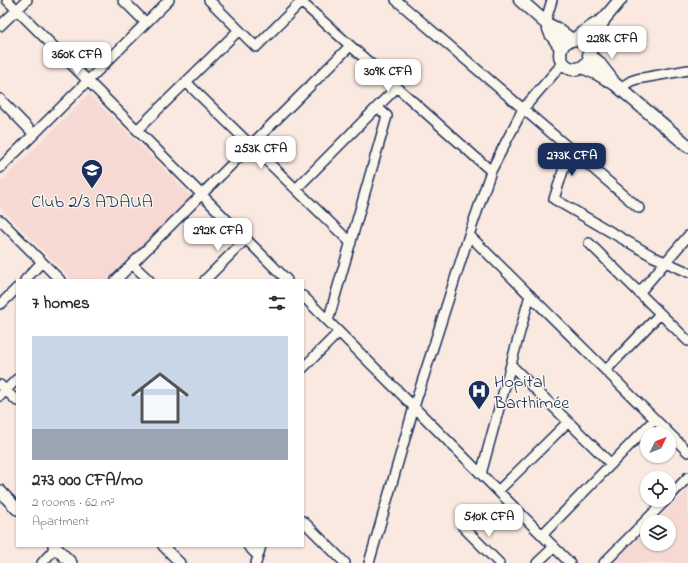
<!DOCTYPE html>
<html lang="en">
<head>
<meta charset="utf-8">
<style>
	:root { --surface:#fff; --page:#f2f2f3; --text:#2b2b33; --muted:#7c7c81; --line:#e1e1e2; --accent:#1b2f5e }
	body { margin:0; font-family:"Indie Flower",sans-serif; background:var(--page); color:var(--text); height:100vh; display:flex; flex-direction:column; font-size:15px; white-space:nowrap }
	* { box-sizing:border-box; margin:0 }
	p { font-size:13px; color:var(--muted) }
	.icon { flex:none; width:22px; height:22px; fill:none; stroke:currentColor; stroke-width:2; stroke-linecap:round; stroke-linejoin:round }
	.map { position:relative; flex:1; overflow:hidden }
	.drawer { position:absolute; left:16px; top:279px; width:288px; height:268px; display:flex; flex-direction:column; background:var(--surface); border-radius:0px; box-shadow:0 1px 3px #0004 }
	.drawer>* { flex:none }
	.needle { width:26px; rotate:47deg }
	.buttons { position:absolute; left:640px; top:427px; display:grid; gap:8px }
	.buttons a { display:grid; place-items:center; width:36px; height:36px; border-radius:50%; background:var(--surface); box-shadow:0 1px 3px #0004; font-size:20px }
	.price { position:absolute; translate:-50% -34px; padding:0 9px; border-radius:8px; background:#fff; color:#222; font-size:13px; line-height:26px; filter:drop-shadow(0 1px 2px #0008) }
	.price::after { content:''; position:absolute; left:50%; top:24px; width:12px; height:9px; margin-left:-6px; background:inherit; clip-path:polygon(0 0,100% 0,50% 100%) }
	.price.selected { background:var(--accent); color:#fff }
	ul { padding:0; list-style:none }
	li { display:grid; align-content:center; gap:8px; height:212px; padding:0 16px }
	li+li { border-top:1px solid var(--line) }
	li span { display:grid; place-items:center; height:124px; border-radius:0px; color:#555 }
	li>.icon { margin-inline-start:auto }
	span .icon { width:72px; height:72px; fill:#fffc; stroke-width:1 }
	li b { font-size:17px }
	h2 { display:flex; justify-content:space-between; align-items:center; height:48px; padding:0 16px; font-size:17px }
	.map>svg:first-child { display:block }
	.built { fill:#f6d9d2 }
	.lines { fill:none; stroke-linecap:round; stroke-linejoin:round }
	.minor-casing { stroke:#1b2f5e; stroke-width:12 }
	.tertiary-casing { stroke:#1b2f5e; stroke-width:14 }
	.secondary-casing { stroke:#1b2f5e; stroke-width:15 }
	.minor { stroke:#fbf7ec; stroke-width:9 }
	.tertiary { stroke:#fbf7ec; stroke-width:11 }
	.secondary { stroke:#fbf7ec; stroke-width:12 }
	.labels { text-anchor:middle; stroke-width:3; stroke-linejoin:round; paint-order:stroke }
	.poi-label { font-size:18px; fill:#1b2f5e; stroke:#fbf7ec }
</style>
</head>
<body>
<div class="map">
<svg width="688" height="563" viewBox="0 0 688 563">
	<rect width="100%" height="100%" fill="#f9e9e0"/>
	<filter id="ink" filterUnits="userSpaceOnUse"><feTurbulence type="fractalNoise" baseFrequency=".025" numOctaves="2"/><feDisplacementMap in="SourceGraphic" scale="8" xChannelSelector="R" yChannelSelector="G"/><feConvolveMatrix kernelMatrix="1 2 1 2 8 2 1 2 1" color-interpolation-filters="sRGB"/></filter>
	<g filter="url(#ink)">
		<!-- built -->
		<path class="built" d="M89 94 192 197 109 280H72L0 207V183Z
			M688 489V563H613L647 530V544H669V522H655Z"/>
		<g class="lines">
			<!-- minor casing -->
			<g class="minor-casing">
				<path id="minor" d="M7 0 287 280
					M123 0 146 23
					M209 0 256 47 301 2
					M299 0 491 171
					M396 0 639 208
					M545 23 552 0
					M0 26 27 0
					M186 82 351 243
					M620 88 631 81 637 79 688 70
					M0 99 34 134
					M137 130 239 30
					M570 149 554 199 654 257 688 272
					M0 168 169 0
					M296 189 397 87
					M0 220 60 280
					M469 235 688 452
					M589 243 688 341
					M132 264 149 280
					M25 280 42 262
					M116 280 350 46
					M205 280 246 239
					M639 293 688 236
					M303 296 570 563
					M0 304 2 303 17 288
					M328 321 387 116 377 107
					M511 365 611 464
					M303 368 339 332
					M606 370 660 314
					M0 385 17 401
					M0 396 17 379
					M481 474 530 295
					M498 491 568 422
					M669 497 688 477
					M303 521 345 563
					M463 527 499 563
					M542 535 655 419
					M163 546 180 563
					M248 546 258 556
					M42 563 56 547
					M256 563 261 546
					M369 563 414 407 469 235 491 171 523 109 563 63
					M537 563 554 547
					M604 563 666 500"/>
			</g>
			<!-- tertiary casing -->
			<g class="tertiary-casing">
				<path id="tertiary" d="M0 491 17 509
					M54 546 71 563"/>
			</g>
			<!-- secondary casing -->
			<g class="secondary-casing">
				<path id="secondary" d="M520 0 547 24 557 29 572 40
					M547 24 551 34 561 48
					M575 39 582 33 604 19
					M560 54a15 15 0 1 1 30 0a15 15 0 1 1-30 0Z
					M589 50 604 19 620 0
					M589 55 598 62 612 80
					M582 67 598 74 615 84 688 146"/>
			</g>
			<!-- minor -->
			<use href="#minor" class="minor"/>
			<!-- tertiary -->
			<use href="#tertiary" class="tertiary"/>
			<!-- secondary -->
			<use href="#secondary" class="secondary"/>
		</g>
	</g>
	<!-- icons -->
	<defs>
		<g id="school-pin" transform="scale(1.15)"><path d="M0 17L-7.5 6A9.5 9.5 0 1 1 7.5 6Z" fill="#1b2f5e" stroke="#fbf7ec"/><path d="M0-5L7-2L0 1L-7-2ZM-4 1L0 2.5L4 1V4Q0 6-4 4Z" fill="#fff"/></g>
		<g id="hospital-pin" transform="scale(1.15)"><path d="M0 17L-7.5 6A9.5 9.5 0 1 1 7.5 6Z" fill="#1b2f5e" stroke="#fbf7ec"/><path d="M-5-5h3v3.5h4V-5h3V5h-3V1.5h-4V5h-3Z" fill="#fff"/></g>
	</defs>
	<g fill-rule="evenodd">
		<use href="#school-pin" x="92" y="170"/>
		<use href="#hospital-pin" x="479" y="391"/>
	</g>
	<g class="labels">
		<!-- poi labels -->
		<g class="poi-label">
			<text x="92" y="207">Club 2/3 ADAUA</text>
			<text x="494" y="387" text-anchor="start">Hopital<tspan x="494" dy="21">Barthimée</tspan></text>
		</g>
	</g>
</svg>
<div class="buttons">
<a><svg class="needle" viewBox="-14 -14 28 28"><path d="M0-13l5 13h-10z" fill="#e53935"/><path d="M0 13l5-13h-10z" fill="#7c7c81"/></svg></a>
<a><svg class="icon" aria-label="locate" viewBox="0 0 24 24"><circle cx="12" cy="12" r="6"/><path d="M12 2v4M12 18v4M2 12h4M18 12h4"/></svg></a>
<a><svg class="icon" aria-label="layers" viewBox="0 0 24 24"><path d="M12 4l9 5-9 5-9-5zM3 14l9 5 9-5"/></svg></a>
</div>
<b class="price" style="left:612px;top:60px">228K CFA</b>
<b class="price" style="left:77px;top:76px">360K CFA</b>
<b class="price" style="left:388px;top:93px">309K CFA</b>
<b class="price" style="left:261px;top:170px">253K CFA</b>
<b class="price selected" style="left:572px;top:177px">273K CFA</b>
<b class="price" style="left:218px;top:252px">292K CFA</b>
<b class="price" style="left:489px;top:538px">510K CFA</b>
<section class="drawer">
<h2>7 homes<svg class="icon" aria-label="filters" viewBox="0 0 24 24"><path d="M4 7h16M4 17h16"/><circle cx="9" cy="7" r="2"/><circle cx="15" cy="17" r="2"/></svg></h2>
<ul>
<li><span style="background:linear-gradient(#c9d6e8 75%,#9aa5b1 0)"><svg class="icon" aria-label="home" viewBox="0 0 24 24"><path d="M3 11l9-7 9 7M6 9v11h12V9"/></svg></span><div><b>273 000 CFA/mo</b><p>2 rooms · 62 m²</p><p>Apartment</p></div></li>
</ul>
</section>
</div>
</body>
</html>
